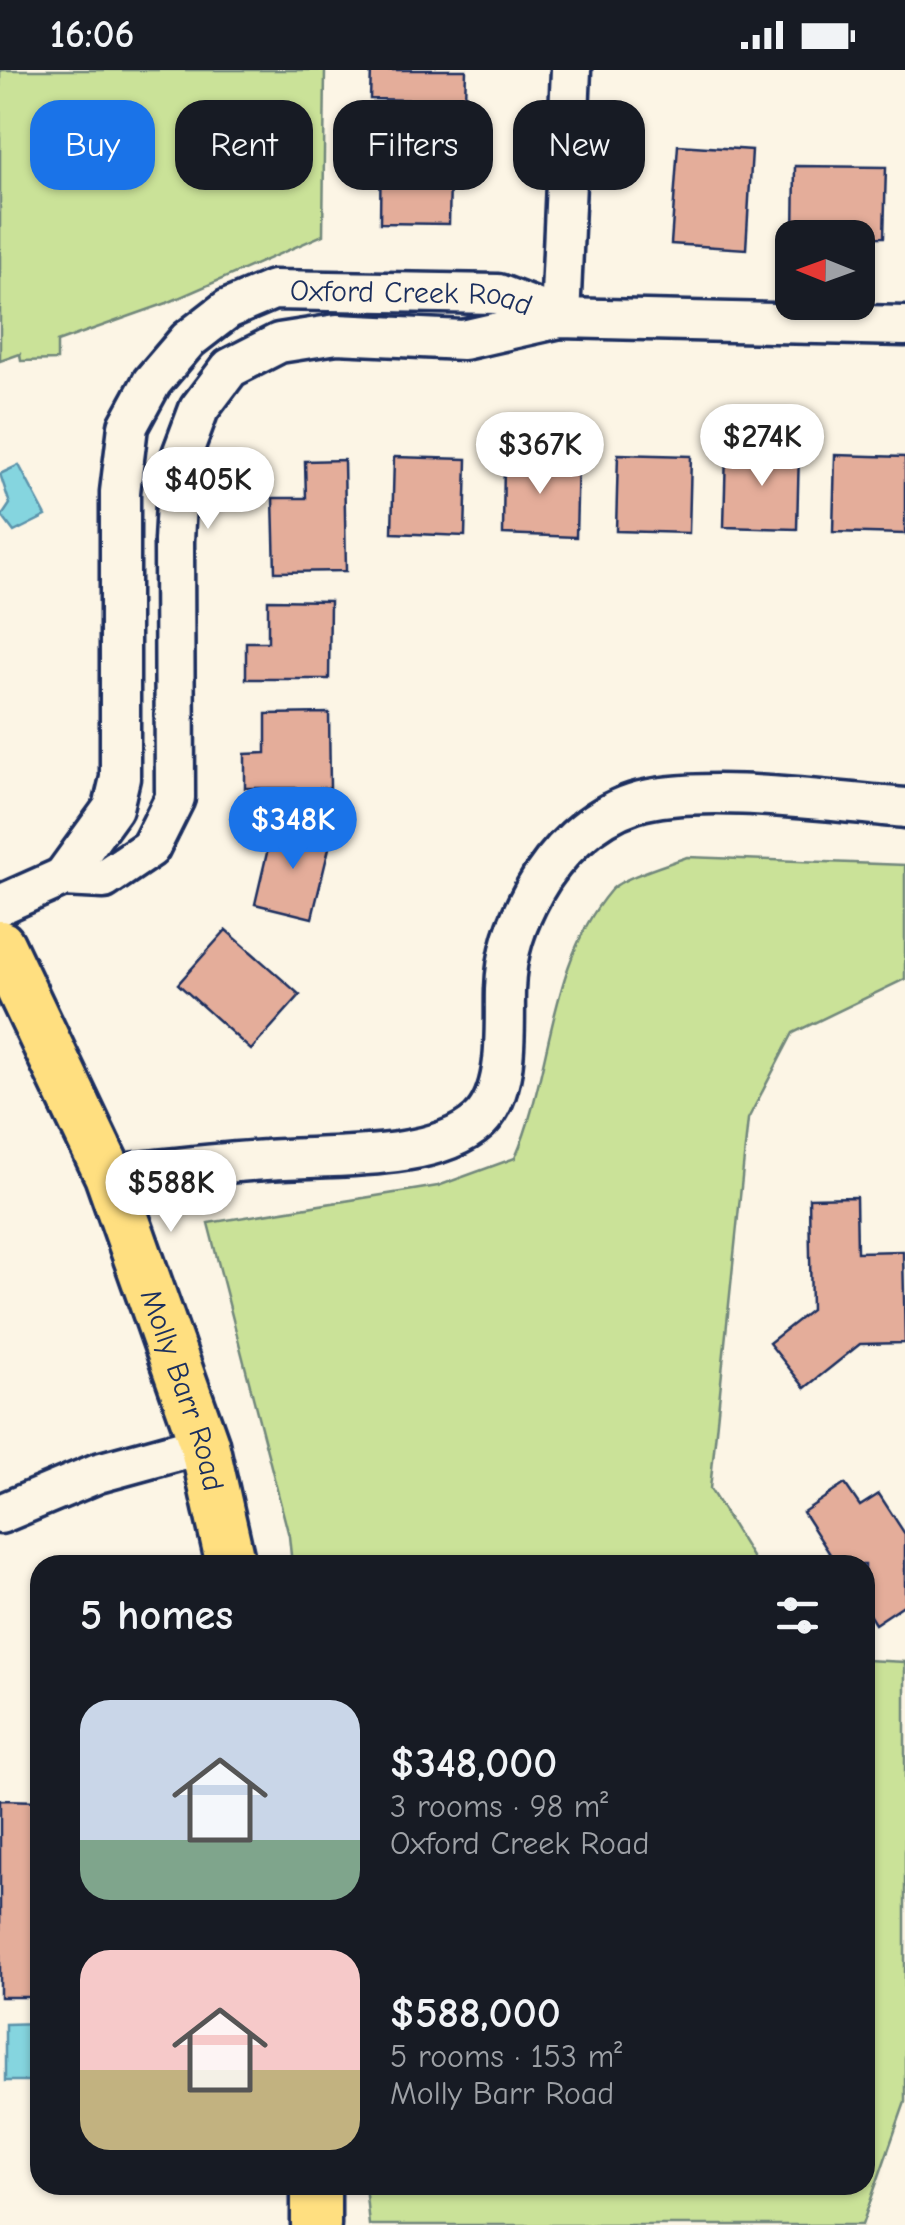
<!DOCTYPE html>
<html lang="en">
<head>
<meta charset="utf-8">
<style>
	:root { --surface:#171b24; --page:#242831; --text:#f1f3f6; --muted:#9ea1a6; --accent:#1a73e8 }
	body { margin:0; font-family:"Comic Neue",sans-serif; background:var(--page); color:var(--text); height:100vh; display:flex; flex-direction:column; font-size:38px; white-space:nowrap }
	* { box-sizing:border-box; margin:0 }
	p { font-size:32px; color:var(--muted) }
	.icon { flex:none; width:55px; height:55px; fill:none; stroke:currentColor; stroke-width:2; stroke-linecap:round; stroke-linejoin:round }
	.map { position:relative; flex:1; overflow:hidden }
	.drawer { position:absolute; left:30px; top:1485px; width:845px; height:640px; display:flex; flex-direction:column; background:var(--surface); border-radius:30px; box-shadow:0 2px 8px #0004 }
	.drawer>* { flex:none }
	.hud { position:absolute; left:30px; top:30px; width:845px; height:90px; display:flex; gap:20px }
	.needle { width:65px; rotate:271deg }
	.tools { position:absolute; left:775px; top:150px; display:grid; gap:20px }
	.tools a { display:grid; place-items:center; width:100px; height:100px; border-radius:20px; background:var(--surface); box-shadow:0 2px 8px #0004; font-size:50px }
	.price { position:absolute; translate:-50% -85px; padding:0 22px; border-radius:35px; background:#fff; color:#222; font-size:32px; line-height:65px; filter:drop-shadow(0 2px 5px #0008) }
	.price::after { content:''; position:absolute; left:50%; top:60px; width:30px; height:22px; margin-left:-15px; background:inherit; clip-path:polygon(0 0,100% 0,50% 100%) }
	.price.selected { background:var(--accent); color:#fff }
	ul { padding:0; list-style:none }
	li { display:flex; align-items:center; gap:30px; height:250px; padding:0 50px }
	li span { display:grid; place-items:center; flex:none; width:280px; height:200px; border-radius:30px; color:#555 }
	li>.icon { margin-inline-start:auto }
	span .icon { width:120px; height:120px; fill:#fffc; stroke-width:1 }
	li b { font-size:42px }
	h2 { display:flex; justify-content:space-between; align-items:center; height:120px; padding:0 50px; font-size:42px }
	.chip { padding:0 35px; border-radius:30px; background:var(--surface); box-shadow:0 2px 8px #0004; font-size:35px; line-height:90px }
	.chip.selected { background:var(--accent); color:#fff }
	.status { display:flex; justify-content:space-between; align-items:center; height:70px; padding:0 50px; background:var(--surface); direction:ltr }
	.status svg { height:28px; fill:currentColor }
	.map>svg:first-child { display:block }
	.green { fill:#cae298; stroke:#72887b; stroke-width:2.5 }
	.water { fill:#85d5df; stroke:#5b93ab; stroke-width:2.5 }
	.building { fill:#e4ad9a; stroke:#1b2f5e; stroke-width:2.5 }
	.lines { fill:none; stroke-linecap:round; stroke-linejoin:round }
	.minor-casing { stroke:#1b2f5e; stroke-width:45 }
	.major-casing { stroke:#1b2f5e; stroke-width:55 }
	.minor { stroke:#fcf5e5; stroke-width:38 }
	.major { stroke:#ffdf80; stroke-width:48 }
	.labels { text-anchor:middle; stroke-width:9; stroke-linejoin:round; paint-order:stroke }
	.street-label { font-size:30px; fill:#1b2f5e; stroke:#fcf5e5 }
</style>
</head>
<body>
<div class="status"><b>16:06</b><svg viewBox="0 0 49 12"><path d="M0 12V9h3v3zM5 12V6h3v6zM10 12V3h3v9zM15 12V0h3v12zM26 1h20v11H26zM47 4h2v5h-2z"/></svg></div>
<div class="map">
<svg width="905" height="2155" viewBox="0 0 905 2155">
	<rect width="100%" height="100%" fill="#fcf5e5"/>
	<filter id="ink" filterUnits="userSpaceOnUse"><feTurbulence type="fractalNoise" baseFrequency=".01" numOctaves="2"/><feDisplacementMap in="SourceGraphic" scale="20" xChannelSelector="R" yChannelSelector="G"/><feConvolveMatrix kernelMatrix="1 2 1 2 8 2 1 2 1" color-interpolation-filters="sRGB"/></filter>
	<g filter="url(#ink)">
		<!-- green -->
		<path class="green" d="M0 0H325L323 165 167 233 57 272V290L21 291 20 284 0 291Z
			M687 787 905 795V909L793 963 748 1049 710 1419 757 1495H292L289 1466 208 1153 438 1116 515 1088C552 1004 548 894 610 821 620 808 669 794 687 787Z
			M865 1590 905 1592V2032L862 2155H369L365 2115H865Z"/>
		<!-- water -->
		<path class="water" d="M19 395 46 446 14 462 2 446 10 434 0 404Z
			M40 1953V2011H5V1954Z"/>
		<!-- building -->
		<path class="building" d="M371 0H466L465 31 370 29Z
			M381 65 451 66 449 154 380 153Z
			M678 75 752 80 746 179 671 174Z
			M795 96 886 97 884 167 794 168Z
			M726 380 799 381 797 459 724 457Z
			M618 384 691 386 689 463 616 461Z
			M835 385 905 387V464L833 462Z
			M394 387 467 389 465 466 392 463Z
			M504 388 578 389 576 467 503 464Z
			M344 390 346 501 275 502 273 428H306L305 391Z
			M268 530 330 531 329 609H246V572H268Z
			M329 643 330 718H245V684L266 683V644Z
			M273 757 331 770 312 848 255 834Z
			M226 860 300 925 251 980 178 914Z
			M856 1127 857 1182 903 1181 905 1273 860 1274 805 1318 769 1273 811 1240 809 1128Z
			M845 1414 860 1436 879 1424 905 1464V1534L875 1554 865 1538V1495H837L803 1442Z
			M0 1730 40 1731V1927H0Z"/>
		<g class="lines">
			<!-- minor casing -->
			<g class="minor-casing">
				<g id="minor">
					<path d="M560 248 571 0"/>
					<path id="s1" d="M63 807 113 738 120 708V422L128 356 152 312 188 270 228 239 273 220 498 224 560 248"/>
					<path d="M0 835 63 807 104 809 150 778 175 728 174 471 178 395 199 339 230 298 279 273 337 264 463 270 560 248 905 256"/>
					<path d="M109 1105C161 1100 214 1093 266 1090 323 1085 434 1093 479 1051 510 1021 504 959 505 920 506 882 516 854 534 821 555 783 591 747 634 733 699 713 835 732 905 738"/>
					<path d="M0 1444 98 1403 204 1374"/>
				</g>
			</g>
			<!-- major casing -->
			<g class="major-casing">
				<g id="major">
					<path id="s2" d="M0 875 109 1105 204 1374 231 1495"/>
					<path d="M316 2115V2155"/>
				</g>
			</g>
			<!-- minor -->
			<use href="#minor" class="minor"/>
			<!-- major -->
			<use href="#major" class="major"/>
		</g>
	</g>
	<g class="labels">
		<!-- street labels -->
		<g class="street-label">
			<text dy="10" stroke="none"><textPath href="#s1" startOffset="812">Oxford Creek Road</textPath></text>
			<text dy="10" stroke="none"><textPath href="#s2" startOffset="482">Molly Barr Road</textPath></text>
		</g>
	</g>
</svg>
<div class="tools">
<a><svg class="needle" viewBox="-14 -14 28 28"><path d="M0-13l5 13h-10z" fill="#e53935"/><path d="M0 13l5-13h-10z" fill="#9ea1a6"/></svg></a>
</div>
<b class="price" style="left:762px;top:419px">$274K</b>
<b class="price" style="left:540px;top:427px">$367K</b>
<b class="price" style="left:208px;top:462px">$405K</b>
<b class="price selected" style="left:293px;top:802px">$348K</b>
<b class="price" style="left:171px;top:1165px">$588K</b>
<div class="hud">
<a class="chip selected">Buy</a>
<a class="chip">Rent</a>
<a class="chip">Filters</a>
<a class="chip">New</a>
</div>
<section class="drawer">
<h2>5 homes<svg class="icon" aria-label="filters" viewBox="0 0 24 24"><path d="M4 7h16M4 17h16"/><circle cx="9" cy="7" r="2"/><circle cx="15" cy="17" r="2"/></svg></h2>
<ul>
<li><span style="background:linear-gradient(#c9d6e8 70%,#7fa58c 0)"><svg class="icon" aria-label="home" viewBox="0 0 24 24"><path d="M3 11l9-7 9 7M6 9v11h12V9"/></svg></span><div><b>$348,000</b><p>3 rooms · 98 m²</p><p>Oxford Creek Road</p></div></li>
<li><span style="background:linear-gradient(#f6c9c9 60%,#c2b280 0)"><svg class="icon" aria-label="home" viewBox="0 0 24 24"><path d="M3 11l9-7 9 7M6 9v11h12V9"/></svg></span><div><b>$588,000</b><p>5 rooms · 153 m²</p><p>Molly Barr Road</p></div></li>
</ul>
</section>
</div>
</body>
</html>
